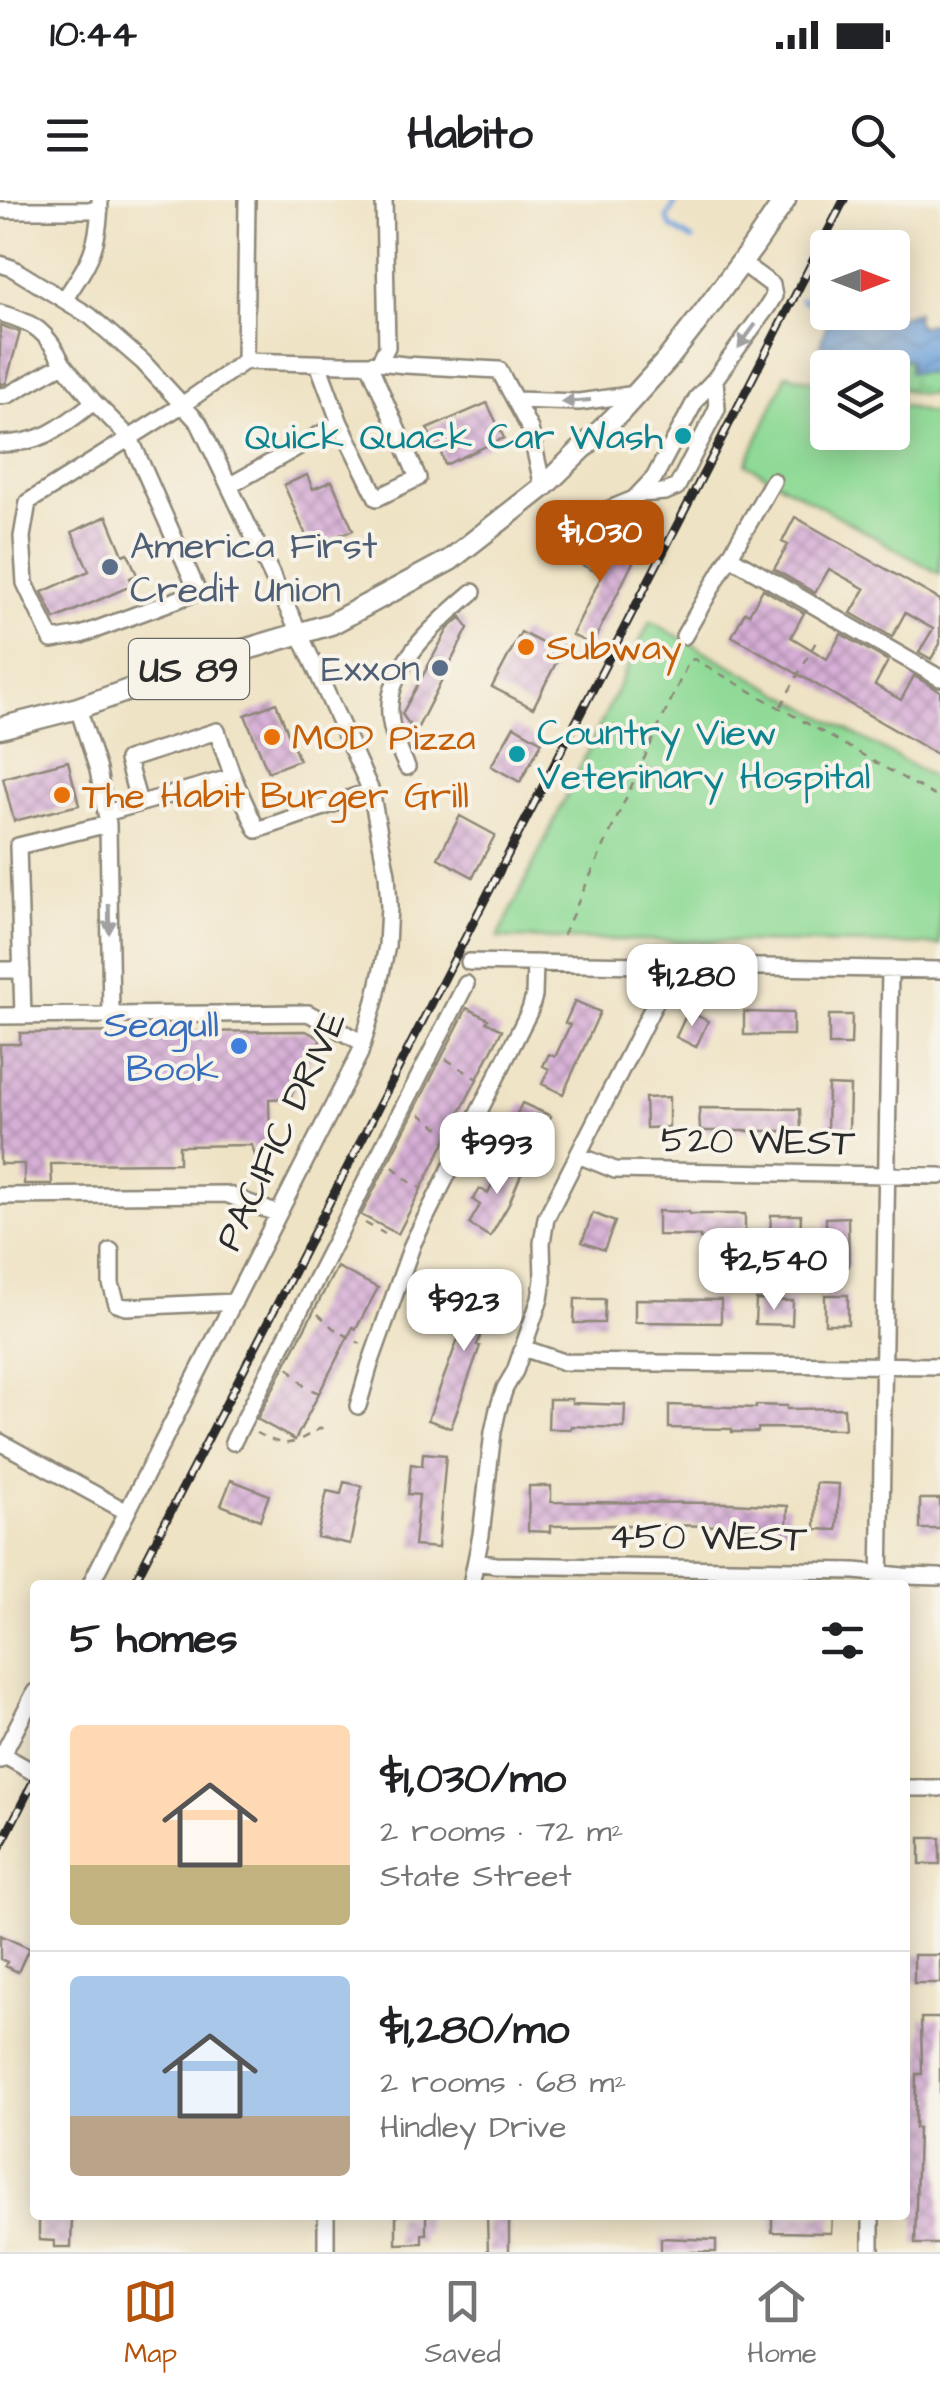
<!DOCTYPE html>
<html lang="en">
<head>
<meta charset="utf-8">
<style>
	:root { --surface:#fff; --page:#f6f6f6; --text:#202124; --muted:#757577; --line:#e0e0e0; --accent:#b45309 }
	body { margin:0; font-family:"Architects Daughter",sans-serif; background:var(--page); color:var(--text); height:100vh; display:flex; flex-direction:column; font-size:38px; white-space:nowrap }
	* { box-sizing:border-box; margin:0 }
	p { font-size:32px; color:var(--muted) }
	.icon { flex:none; width:55px; height:55px; fill:none; stroke:currentColor; stroke-width:2; stroke-linecap:round; stroke-linejoin:round }
	.map { position:relative; flex:1; overflow:hidden }
	.sheet { position:absolute; left:30px; top:1380px; width:880px; height:640px; display:flex; flex-direction:column; background:var(--surface); border-radius:10px; box-shadow:0 5px 25px #0003 }
	.sheet>* { flex:none }
	.needle { width:65px; rotate:90deg }
	.tools { position:absolute; left:810px; top:30px; display:grid; gap:20px }
	.tools a { display:grid; place-items:center; width:100px; height:100px; border-radius:10px; background:var(--surface); box-shadow:0 5px 25px #0003; font-size:50px }
	.price { position:absolute; translate:-50% -85px; padding:0 22px; border-radius:20px; background:#fff; color:#222; font-size:32px; line-height:65px; filter:drop-shadow(0 2px 5px #0008) }
	.price::after { content:''; position:absolute; left:50%; top:60px; width:30px; height:22px; margin-left:-15px; background:inherit; clip-path:polygon(0 0,100% 0,50% 100%) }
	.price.current { background:var(--accent); color:#fff }
	ul { padding:0; list-style:none }
	li { display:flex; align-items:center; gap:30px; height:250px; padding:0 40px }
	li+li { border-top:2px solid var(--line) }
	li span { display:grid; place-items:center; flex:none; width:280px; height:200px; border-radius:10px; color:#555 }
	li>.icon { margin-inline-start:auto }
	span .icon { width:120px; height:120px; fill:#fffc; stroke-width:1 }
	li b { font-size:42px }
	h2 { display:flex; justify-content:space-between; align-items:center; height:120px; padding:0 40px; font-size:42px }
	.status { display:flex; justify-content:space-between; align-items:center; height:70px; padding:0 50px; background:var(--surface); direction:ltr }
	.status svg { height:28px; fill:currentColor }
	header { display:flex; justify-content:space-between; align-items:center; height:130px; padding:0 40px; background:var(--surface); font-size:45px; font-weight:700 }
	.tabs { display:flex; justify-content:space-around; align-items:center; height:140px; border-top:2px solid var(--line); background:var(--surface); font-size:28px; color:var(--muted) }
	.tabs a { display:grid; justify-items:center; gap:5px }
	.tabs .current { color:var(--accent) }
	.map>svg:first-child { display:block }
	.wetland { fill:url(#wetland-marsh); stroke:#5d8260; stroke-width:2.5 }
	.park { fill:#8fda96; stroke:#5d8260; stroke-width:2.5 }
	.water { fill:url(#water-waves); stroke:#4d6783; stroke-width:2.5 }
	.lines { fill:none; stroke-linecap:round; stroke-linejoin:round }
	.stream { stroke:#6fa3db; stroke-width:5 }
	.building { fill:url(#building-cross-hatch) }
	.minor-casing { stroke:#8d8778; stroke-width:20 }
	.major-casing { stroke:#8d8778; stroke-width:25 }
	.path { stroke:#8d8778; stroke-width:2.5; stroke-dasharray:8 8; stroke-linecap:butt }
	.minor { stroke:#fff; stroke-width:15 }
	.major { stroke:#fff; stroke-width:20 }
	.rail-casing { stroke:#2b2b2b; stroke-width:9 }
	.rail { stroke:#f7f3e8; stroke-width:5; stroke-dasharray:15; stroke-linecap:butt }
	.oneway { fill:#a0a0a0 }
	.culture-dot { fill:#0f9aa8; stroke:#f7f3e8; stroke-width:4 }
	.service-dot { fill:#5c6f8a; stroke:#f7f3e8; stroke-width:4 }
	.food-dot { fill:#e8710a; stroke:#f7f3e8; stroke-width:4 }
	.shop-dot { fill:#3f7fe0; stroke:#f7f3e8; stroke-width:4 }
	.labels { text-anchor:middle; stroke-width:8; stroke-linejoin:round; paint-order:stroke }
	.shield { fill:#f7f3e8; stroke:#686764; stroke-width:2.5 }
	.shield-label { font-size:35px; font-weight:bold; fill:#2b2b2b }
	.culture-label { font-size:38px; fill:#0d838f; stroke:#f7f3e8; text-anchor:end }
	.service-label { font-size:38px; fill:#4e5e75; stroke:#f7f3e8; text-anchor:start }
	.food-label { font-size:38px; fill:#c56008; stroke:#f7f3e8; text-anchor:start }
	.shop-label { font-size:38px; fill:#366cbe; stroke:#f7f3e8; text-anchor:end }
	.street-label { font-size:38px; fill:#2b2b2b; stroke:#f7f3e8 }
</style>
</head>
<body>
<div class="status"><b>10:44</b><svg viewBox="0 0 49 12"><path d="M0 12V9h3v3zM5 12V6h3v6zM10 12V3h3v9zM15 12V0h3v12zM26 1h20v11H26zM47 4h2v5h-2z"/></svg></div>
<header><svg class="icon" aria-label="menu" viewBox="0 0 24 24"><path d="M4 6h16M4 12h16M4 18h16"/></svg>Habito<svg class="icon" aria-label="search" viewBox="0 0 24 24"><circle cx="10" cy="10" r="6"/><path d="M15 15l6 6"/></svg></header>
<div class="map">
<svg width="940" height="2052" viewBox="0 0 940 2052">
	<defs>
		<pattern id="wetland-marsh" width="20" height="14" patternUnits="userSpaceOnUse" patternTransform="scale(2.5)"><rect width="20" height="14" fill="#8fda96"/><path d="M1 5h8M5 5V1M11 12h8M15 12V8" fill="none" stroke="#7cbb81"/></pattern>
		<pattern id="water-waves" width="16" height="10" patternUnits="userSpaceOnUse" patternTransform="scale(2.5)"><rect width="16" height="10" fill="#6fa3db"/><path d="M0 5q4-4 8 0t8 0" fill="none" stroke="#5b85b2"/></pattern>
		<pattern id="building-cross-hatch" width="8" height="8" patternUnits="userSpaceOnUse" patternTransform="scale(2.5)"><rect width="8" height="8" fill="#d7afd7"/><path d="M0 0l8 8M0 8l8-8" fill="none" stroke="#af8faf"/></pattern>
	</defs>
	<rect width="100%" height="100%" fill="#f7f3e8"/>
	<filter id="ink" filterUnits="userSpaceOnUse"><feTurbulence type="fractalNoise" baseFrequency=".01" numOctaves="2"/><feDisplacementMap in="SourceGraphic" scale="20" xChannelSelector="R" yChannelSelector="G"/><feConvolveMatrix kernelMatrix="1 2 1 2 8 2 1 2 1" color-interpolation-filters="sRGB"/></filter>
	<filter id="wash" filterUnits="userSpaceOnUse"><feTurbulence type="fractalNoise" baseFrequency=".0048" numOctaves="4" result="noise"/><feDisplacementMap in="SourceGraphic" scale="40" xChannelSelector="R" yChannelSelector="G"/><feGaussianBlur stdDeviation="2.25" result="paint"/><feColorMatrix in="noise" values="0 0 0 0 0 0 0 0 0 0 0 0 0 0 0 0 0 1.4 0 .05"/><feComposite in="paint" operator="in"/></filter>
	<g filter="url(#wash)">
		<rect width="100%" height="100%" fill="#efe3c5"/>
		<!-- wetland -->
		<path class="wetland" d="M883 152 892 159 911 161 910 172H932L940 170V191C923 198 909 192 893 185L892 168H865L871 159Z"/>
		<!-- park -->
		<path class="park" d="M787 174 827 185 828 232H892L893 203 940 216V374L746 264Z
			M650 421 940 581V745L498 738Z"/>
		<!-- water -->
		<path class="water" d="M839 113H892L900 116 917 112 916 119 919 127 932 123 940 150V170L932 173 909 172 910 161 905 159 897 164 883 152 871 159 865 167 820 145 830 115Z"/>
		<g class="lines">
			<!-- stream -->
			<path class="stream" d="M677 0 667 18 672 28 692 40
				M801 99 830 115"/>
		</g>
		<g id="blocks">
			<!-- building -->
			<path class="building" d="M0 125 20 132 6 183 0 185Z
				M487 203 504 238 445 265 439 247 436 248 427 229Z
				M307 275 313 289 332 281 353 330 311 347 284 285Z
				M107 316 123 355 128 353 137 375 130 378 133 385 55 419 42 392 89 371 72 332Z
				M795 317 940 400V444L931 459 919 452 933 429 905 413 892 437 851 413 865 389 829 369 815 393 774 369 788 345 782 342Z
				M586 336 634 360 592 445 572 435 602 375 574 361Z
				M763 389 804 413 791 437 827 459 841 434 888 461 875 485 901 500 914 476 940 491V556L732 436 745 412 749 414Z
				M461 417 468 428 415 533 402 514 448 429Z
				M521 432 561 453 533 508 492 487Z
				M276 503 299 560 268 572 245 515Z
				M514 526 542 542 520 582 491 566Z
				M68 561 79 605 14 621 3 578Z
				M460 616 495 635 473 677 438 658Z
				M575 801 600 812 563 894 542 884 549 869 543 866 549 854 555 857 570 825 565 823Z
				M467 808 488 819 486 822 502 830 398 1034 361 1015Z
				M688 811 708 821 696 847 676 837Z
				M744 812 793 813V835H744Z
				M829 815H852L851 845H829Z
				M306 831 321 839 289 898 269 899 270 942 258 966 252 945 179 946V963L51 964 52 984H24V964H0V844H20V833Z
				M828 885 850 886 849 933H827Z
				M669 897V927L646 928 645 898Z
				M522 903 551 916 539 943 510 929Z
				M699 908 800 909 801 931H700Z
				M489 929 507 937 496 960 478 952Z
				M505 955 525 965 508 1006 490 1037 469 1024 480 1005 473 1000 480 989 488 993Z
				M658 1011 689 1012V1014H745V1039H700V1036L658 1035Z
				M593 1013 615 1022 604 1050 582 1042Z
				M771 1015H801L800 1038H770Z
				M848 1017 849 1066H818V1046H826V1018Z
				M337 1067 378 1088 356 1129 353 1127 295 1240 257 1219Z
				M475 1079 498 1084 492 1114 488 1113 477 1145 480 1146 451 1228 428 1220 468 1112Z
				M825 1095H848V1124H825Z
				M575 1099H605L604 1123H574Z
				M635 1099 721 1100V1123L635 1122Z
				M756 1100 793 1101 792 1125 755 1124Z
				M549 1199H572V1203L625 1205 624 1228 571 1226V1229H548Z
				M669 1205 756 1208V1205L787 1206V1209L844 1208 845 1229 758 1228V1232H732V1229L669 1228Z
				M423 1253 446 1255 438 1348 414 1346 419 1295 408 1294 411 1264 422 1266Z
				M231 1280 269 1295 260 1320 221 1305Z
				M344 1282 362 1286 350 1344 317 1337 327 1291 341 1294Z
				M816 1283 839 1284 837 1330 815 1329Z
				M529 1286H551V1302L729 1303 788 1306 787 1329 751 1326 617 1325 550 1326V1332L528 1331Z
				M920 1299H940V1329H920Z
				M920 1638H940V1664H920Z
				M0 1735 29 1748 18 1772 5 1766 7 1762 0 1759Z
				M914 1755H940V1783H914Z
				M921 1818H940V2044H915L918 1928H915L916 1874H922Z
				M396 2015H426V2034H422V2043L396 2044Z
				M772 2015H832L831 2033 772 2032Z
				M487 2017H509V2052H488Z
				M72 2018 71 2047H54V2041L39 2040V2019Z
				M661 2038 716 2040V2052H661Z"/>
		</g>
	</g>
	<g filter="url(#ink)">
		<use href="#blocks" fill-opacity="0" stroke="#8d8778" stroke-width="2.5"/>
		<g class="lines">
			<!-- minor casing -->
			<g class="minor-casing">
				<path id="minor" d="M0 10H100
					M0 64 12 68 90 116 143 162 199 223 300 434 371 591 387 674 389 706 387 746 376 797 360 853 90 1385
					M64 100C90 61 99 48 100 0
					M0 113C35 123 47 131 63 164
					M245 161 247 0
					M379 162 405 165 499 170 530 229 543 287
					M0 196 8 195 63 164 94 202 130 238 198 392 81 435 52 440 25 383 22 337 28 302 182 205 245 161 343 164H369L379 162 387 147 384 0
					M516 200 579 202 636 194
					M340 223 377 298 418 278 369 164
					M0 244C44 243 60 228 94 202
					M229 286 340 223 318 164
					M640 294 665 292 677 287 717 209 715 179
					M572 319 600 313 634 299 654 278 697 198 715 179 768 106 774 96 772 85 742 63
					M730 357 940 478
					M684 436 773 281
					M78 508 98 570 108 624 111 815
					M407 567C399 550 391 532 390 514 386 465 439 421 473 392
					M139 603 127 560 217 531 233 577
					M106 613 233 577 257 630 371 591
					M469 762 940 770
					M0 770H22
					M0 816 308 813 363 843
					M23 816 18 646 108 624
					M578 955 615 970 940 976
					M0 996 226 994 278 1014
					M111 1051V1084L117 1104 126 1107 234 1102
					M523 1148 564 1162 940 1166
					M358 1206 370 1164 413 1043 530 810 534 796 535 763
					M0 1242 127 1312
					M233 1242 466 784
					M476 1362 496 1365 855 1371 903 1376 940 1377
					M471 1385 481 1335 493 1232 498 1209 505 1188 515 1171 540 1099 543 1080 542 1043 546 1018 656 801 657 765
					M880 1385 890 769
					M3 1555 35 1573
					M0 1560 35 1492
					M905 1588H940
					M326 2052V2015
					M871 2052V2015"/>
			</g>
			<!-- major casing -->
			<g class="major-casing">
				<path id="major" d="M0 528 78 508 227 455 331 424 450 360 543 287 620 212 667 160 699 119 753 47 785 0"/>
			</g>
			<!-- path -->
			<path class="path" d="M781 506 819 436
				M643 565 679 582 683 576 701 575
				M563 735 689 461 694 459 940 599
				M446 859 477 879
				M420 914 438 927 451 933
				M393 967 410 982 422 989
				M365 1023 385 1034
				M318 1114 333 1128 361 1144
				M289 1168 305 1187 319 1193
				M256 1233C291 1250 291 1244 323 1227"/>
			<!-- minor -->
			<use href="#minor" class="minor"/>
			<!-- major -->
			<use href="#major" class="major"/>
			<!-- rail casing -->
			<g class="rail-casing">
				<path id="rail" d="M133 1385 844 0
					M0 1647 35 1578"/>
			</g>
			<!-- rail -->
			<use href="#rail" class="rail"/>
		</g>
		<!-- one-way arrows -->
		<defs><path id="oneway-solid" d="M-6-.8H1V-3.2L6.5 0L1 3.2V.8H-6Z" transform="scale(2.5)"/></defs>
		<g class="oneway">
			<use href="#oneway-solid" transform="translate(747 136) rotate(126)"/>
			<use href="#oneway-solid" transform="translate(576 201) rotate(176)"/>
			<use href="#oneway-solid" transform="translate(109 719) rotate(89)"/>
		</g>
	</g>
	<!-- markers -->
	<g class="culture-dot">
		<circle cx="683" cy="236" r="10"/>
		<circle cx="517" cy="554" r="10"/>
	</g>
	<g class="service-dot">
		<circle cx="110" cy="367" r="10"/>
		<circle cx="440" cy="468" r="10"/>
	</g>
	<g class="food-dot">
		<circle cx="526" cy="447" r="10"/>
		<circle cx="272" cy="537" r="10"/>
		<circle cx="62" cy="595" r="10"/>
	</g>
	<circle class="shop-dot" cx="239" cy="846" r="10"/>
	<g class="labels">
		<!-- shield labels -->
		<rect class="shield" x="129" y="439" width="120" height="60" rx="8"/>
		<g class="shield-label">
			<text x="189" y="481">US 89</text>
		</g>
		<!-- culture labels -->
		<g class="culture-label">
			<text x="663" y="249">Quick Quack Car Wash</text>
			<text x="537" y="545" text-anchor="start">Country View<tspan x="537" dy="44">Veterinary Hospital</tspan></text>
		</g>
		<!-- service labels -->
		<g class="service-label">
			<text x="130" y="358">America First<tspan x="130" dy="44">Credit Union</tspan></text>
			<text x="420" y="481" text-anchor="end">Exxon</text>
		</g>
		<!-- food labels -->
		<g class="food-label">
			<text x="546" y="460">Subway</text>
			<text x="292" y="550">MOD Pizza</text>
			<text x="82" y="608">The Habit Burger Grill</text>
		</g>
		<!-- shop labels -->
		<g class="shop-label">
			<text x="219" y="837">Seagull<tspan x="219" dy="44">Book</tspan></text>
		</g>
		<!-- street labels -->
		<g class="street-label">
			<text transform="translate(280 930) rotate(-65)" y="13">PACIFIC DRIVE</text>
			<text transform="translate(758 940) rotate(1)" y="13">520 WEST</text>
			<text transform="translate(708 1336) rotate(1)" y="13">450 WEST</text>
		</g>
	</g>
</svg>
<div class="tools">
<a><svg class="needle" viewBox="-14 -14 28 28"><path d="M0-13l5 13h-10z" fill="#e53935"/><path d="M0 13l5-13h-10z" fill="#757577"/></svg></a>
<a><svg class="icon" aria-label="layers" viewBox="0 0 24 24"><path d="M12 4l9 5-9 5-9-5zM3 14l9 5 9-5"/></svg></a>
</div>
<b class="price current" style="left:600px;top:385px">$1,030</b>
<b class="price" style="left:692px;top:829px">$1,280</b>
<b class="price" style="left:497px;top:997px">$993</b>
<b class="price" style="left:774px;top:1113px">$2,540</b>
<b class="price" style="left:464px;top:1154px">$923</b>
<section class="sheet">
<h2>5 homes<svg class="icon" aria-label="filters" viewBox="0 0 24 24"><path d="M4 7h16M4 17h16"/><circle cx="9" cy="7" r="2"/><circle cx="15" cy="17" r="2"/></svg></h2>
<ul>
<li><span style="background:linear-gradient(#ffd9b3 70%,#c2b280 0)"><svg class="icon" aria-label="home" viewBox="0 0 24 24"><path d="M3 11l9-7 9 7M6 9v11h12V9"/></svg></span><div><b>$1,030/mo</b><p>2 rooms · 72 m²</p><p>State Street</p></div></li>
<li><span style="background:linear-gradient(#a9c7e8 70%,#b9a48a 0)"><svg class="icon" aria-label="home" viewBox="0 0 24 24"><path d="M3 11l9-7 9 7M6 9v11h12V9"/></svg></span><div><b>$1,280/mo</b><p>2 rooms · 68 m²</p><p>Hindley Drive</p></div></li>
</ul>
</section>
</div>
<nav class="tabs">
<a class="current"><svg class="icon" aria-label="map" viewBox="0 0 24 24"><path d="M3 6l6-2 6 2 6-2v14l-6 2-6-2-6 2zM9 4v14M15 6v14"/></svg>Map</a>
<a><svg class="icon" aria-label="saved" viewBox="0 0 24 24"><path d="M7 4h10v16l-5-4-5 4z"/></svg>Saved</a>
<a><svg class="icon" aria-label="home" viewBox="0 0 24 24"><path d="M3 11l9-7 9 7M6 9v11h12V9"/></svg>Home</a>
</nav>
</body>
</html>
